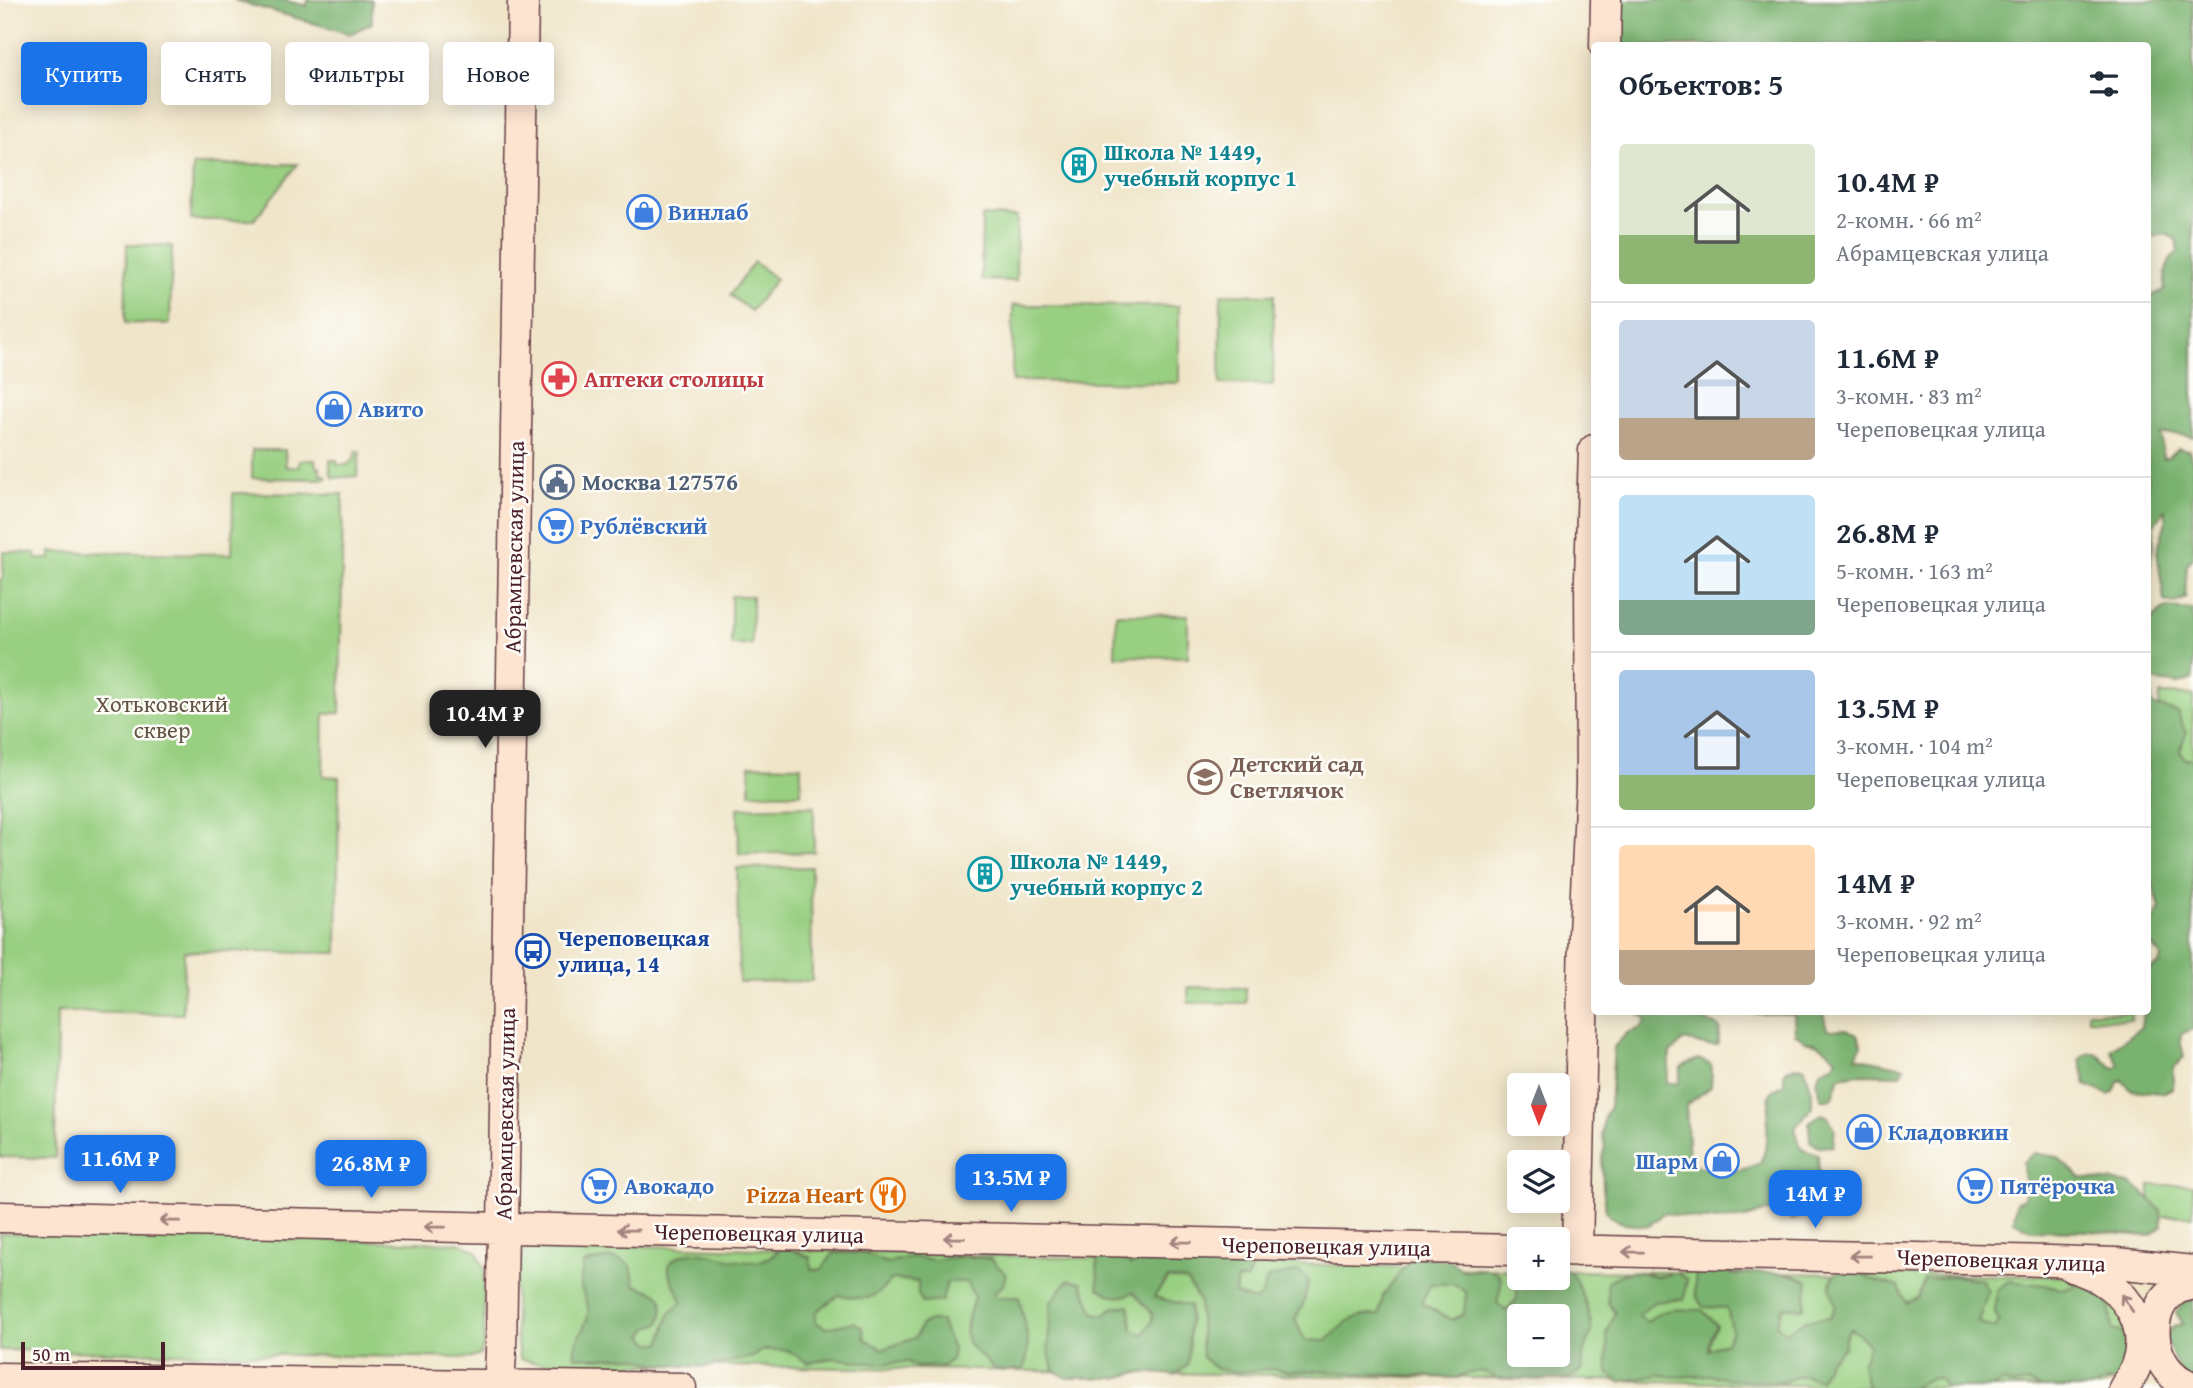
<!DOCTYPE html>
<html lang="ru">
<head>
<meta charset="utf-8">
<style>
	:root { --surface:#fff; --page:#f6f6f7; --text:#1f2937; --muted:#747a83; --line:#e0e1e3; --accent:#1a73e8 }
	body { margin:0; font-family:"Gentium Book Plus",serif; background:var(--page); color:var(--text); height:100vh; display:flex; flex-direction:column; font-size:26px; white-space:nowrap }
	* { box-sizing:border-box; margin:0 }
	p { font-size:23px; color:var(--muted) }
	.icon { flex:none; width:38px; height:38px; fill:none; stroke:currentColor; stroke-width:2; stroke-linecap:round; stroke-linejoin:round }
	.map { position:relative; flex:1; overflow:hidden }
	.side { position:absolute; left:1591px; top:42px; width:560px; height:973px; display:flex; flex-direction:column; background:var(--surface); border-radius:7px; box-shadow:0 4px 18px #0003 }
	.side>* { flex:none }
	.top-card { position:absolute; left:21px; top:42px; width:665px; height:63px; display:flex; gap:14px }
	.needle { width:46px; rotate:180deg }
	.fabs { position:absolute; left:1507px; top:1073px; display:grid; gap:14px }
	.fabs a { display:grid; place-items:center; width:63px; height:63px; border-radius:7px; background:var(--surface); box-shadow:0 4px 18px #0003; font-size:35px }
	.scale { position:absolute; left:21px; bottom:18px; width:144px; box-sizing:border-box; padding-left:7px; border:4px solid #4a1f2b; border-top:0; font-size:19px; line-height:24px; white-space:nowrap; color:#4a1f2b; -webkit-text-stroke:5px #fdfcf7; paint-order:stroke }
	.price { position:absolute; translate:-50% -60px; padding:0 16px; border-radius:14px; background:var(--accent); color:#fff; font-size:23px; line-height:46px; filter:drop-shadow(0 2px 4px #0008) }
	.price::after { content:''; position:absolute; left:50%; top:42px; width:21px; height:16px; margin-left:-10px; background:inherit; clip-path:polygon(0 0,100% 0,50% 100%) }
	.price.selected { background:#222; color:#fff }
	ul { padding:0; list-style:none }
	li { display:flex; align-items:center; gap:21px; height:175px; padding:0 28px }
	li+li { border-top:2px solid var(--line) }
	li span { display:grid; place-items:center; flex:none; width:196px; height:140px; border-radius:7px; color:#555 }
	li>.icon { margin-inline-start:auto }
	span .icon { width:84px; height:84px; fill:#fffc; stroke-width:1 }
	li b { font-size:30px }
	h2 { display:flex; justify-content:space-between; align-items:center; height:84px; padding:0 28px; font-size:30px }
	.pill { padding:0 24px; border-radius:7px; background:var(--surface); box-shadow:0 4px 18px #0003; font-size:24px; line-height:63px }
	.pill.selected { background:var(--accent); color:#fff }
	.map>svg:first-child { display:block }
	.green { fill:#98cf81; stroke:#717756; stroke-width:2; fill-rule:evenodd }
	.forest { fill:#7ab26f; stroke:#62684d; stroke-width:2; fill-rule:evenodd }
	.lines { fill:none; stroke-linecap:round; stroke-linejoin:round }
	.secondary-casing { stroke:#633d43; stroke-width:33 }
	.secondary { stroke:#fde4d1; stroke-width:30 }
	.oneway { stroke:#a4827e }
	.labels { text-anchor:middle; stroke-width:5; stroke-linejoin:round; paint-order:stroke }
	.culture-label { font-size:23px; font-weight:bold; fill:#0d838f; stroke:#fdfcf7; text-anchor:start }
	.shop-label { font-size:23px; font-weight:bold; fill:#366cbe; stroke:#fdfcf7; text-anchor:start }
	.health-label { font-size:23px; font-weight:bold; fill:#be3a42; stroke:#fdfcf7; text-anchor:start }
	.service-label { font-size:23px; font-weight:bold; fill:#4e5e75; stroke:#fdfcf7; text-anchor:start }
	.street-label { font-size:23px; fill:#4a1f2b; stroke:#fdfcf7 }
	.park-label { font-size:23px; fill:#615445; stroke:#fdfcf7 }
	.education-label { font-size:23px; font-weight:bold; fill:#785e54; stroke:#fdfcf7; text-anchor:start }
	.transit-label { font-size:23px; font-weight:bold; fill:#164399; stroke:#fdfcf7; text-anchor:start }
	.food-label { font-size:23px; font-weight:bold; fill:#c56008; stroke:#fdfcf7; text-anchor:end }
</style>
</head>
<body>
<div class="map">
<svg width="2193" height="1388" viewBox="0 0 2193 1388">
	<rect width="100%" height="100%" fill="#fdfcf7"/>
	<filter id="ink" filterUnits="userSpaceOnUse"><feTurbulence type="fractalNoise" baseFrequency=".0143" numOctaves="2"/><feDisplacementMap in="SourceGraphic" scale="14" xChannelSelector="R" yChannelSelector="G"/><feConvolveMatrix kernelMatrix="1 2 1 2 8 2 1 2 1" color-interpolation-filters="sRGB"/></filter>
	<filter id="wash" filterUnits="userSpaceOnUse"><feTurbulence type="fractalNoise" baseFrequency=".00686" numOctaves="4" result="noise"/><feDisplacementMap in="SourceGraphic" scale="28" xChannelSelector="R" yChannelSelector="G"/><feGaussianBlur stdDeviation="1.57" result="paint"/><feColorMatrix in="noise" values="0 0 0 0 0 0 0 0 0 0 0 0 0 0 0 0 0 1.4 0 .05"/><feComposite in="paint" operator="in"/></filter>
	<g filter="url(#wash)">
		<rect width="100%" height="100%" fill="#f0e5c9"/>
		<!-- green -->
		<path class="green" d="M298 164 254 220H191L193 165Z
			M982 216 1017 217 1016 281 981 280Z
			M127 244 172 246 170 324 125 323Z
			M754 262 776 279 751 311 730 295Z
			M1221 294 1274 295 1273 385 1220 384Z
			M1013 305 1179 306V383L1012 381Z
			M252 450H285L286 467H299V460H315L316 467H320V475H326V479L252 478Z
			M355 451H360L357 476 333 478 330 471V460H337V465H347L355 458Z
			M233 493 343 494 340 713 324 714 323 776 339 777 337 953 184 951 183 1014 57 1012 55 1158 0 1157V579L3 578V552L36 553V559H51V552L232 554Z
			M731 596H752V645H731Z
			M1116 614 1188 615V657L1115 656Z
			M2160 694 2193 695V774L2157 773Z
			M750 765 801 766V794L750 793Z
			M814 806V852L739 854 738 808Z
			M811 867 812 981 739 982 737 868Z
			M1188 987 1246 988V1003H1188Z
			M2088 1012H2131V1020L2088 1019Z
			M2150 1185H2193V1216H2150Z
			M0 1233 460 1243 477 1251 484 1268V1343L480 1355 471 1358 0 1350Z
			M537 1243 1519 1270V1278H1558V1271L2057 1276 2081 1279 2098 1285 2132 1329 2119 1377 2101 1388H1909L1646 1381 536 1363 520 1359C515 1343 513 1284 517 1267 520 1255 527 1248 537 1243ZM1519 1316H1558V1354H1519Z"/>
		<!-- forest -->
		<path class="forest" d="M234 0H283L307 6 308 0H372V23L350 34Z
			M1620 0H2193V437L2174 434 2161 435 2163 458 2168 457 2178 448 2189 450 2193 464V558L2187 564 2185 598 2173 604 2164 601 2157 551 2165 524V510L2154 525C2155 538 2152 548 2151 560 2150 573 2152 581 2147 594V298L2164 290C2165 275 2165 262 2178 252L2176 239 2165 234 2147 238V46H1619Z
			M2168 608 2193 610V679L2178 684 2150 680 2152 705 2177 712 2186 733 2180 751 2185 759H2193V1029L2181 1034V1044L2184 1057 2173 1068 2174 1081 2172 1089 2162 1093 2131 1090 2122 1080 2118 1082 2114 1092 2109 1095 2086 1085 2080 1059C2099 1043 2103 1063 2115 1069L2119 1066 2111 1050 2141 1027 2143 1012H2147L2148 970 2159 964 2161 957 2149 942 2152 923 2160 908 2152 882 2147 880V625L2163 609Z
			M1637 1012H1706L1704 1020 1720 1028 1718 1045 1708 1046 1684 1040 1670 1053 1667 1083H1679L1681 1067 1698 1059 1710 1064 1712 1068 1711 1087 1686 1105 1689 1161C1709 1175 1739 1174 1760 1163L1765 1150 1770 1094 1775 1089 1784 1085V1073C1789 1067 1797 1065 1805 1068L1812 1092V1107L1795 1128 1801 1149 1818 1155 1819 1176 1817 1188 1807 1201 1803 1215 1793 1220 1777 1208 1742 1219 1701 1220 1663 1213 1649 1226 1624 1224 1609 1216 1606 1211 1603 1187 1602 1158 1605 1146 1602 1134 1604 1117 1610 1107 1614 1047 1627 1033 1641 1028 1646 1020Z
			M1753 1012H1823L1826 1026 1830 1030 1847 1029 1858 1034 1861 1045 1856 1057 1904 1067 1901 1075 1858 1074 1840 1077 1832 1099H1822L1816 1081 1821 1070 1833 1065 1837 1059C1828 1051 1820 1041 1807 1042L1795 1033 1794 1014H1757Z
			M1822 1114 1827 1116 1835 1128 1833 1146 1818 1147 1810 1141 1809 1122Z
			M2034 1153 2057 1157 2081 1178 2131 1184 2143 1192 2161 1211 2162 1226 2152 1235 2146 1236 2090 1231 2030 1230 2014 1221 2016 1202 2025 1198 2023 1162Z
			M781 1248 791 1249 811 1258V1269L821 1270 834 1253H863L887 1263 909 1257 935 1260 964 1256 991 1259 1006 1274 1003 1285 994 1293 996 1297H1019C1023 1319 1035 1350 1022 1370L1001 1371 993 1368 969 1345 965 1331 974 1296 966 1282H947L942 1301 923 1303 918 1295V1282L892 1279C873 1302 867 1300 839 1295L816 1312V1322L825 1328 854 1322 863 1328 865 1339 883 1349 915 1338 922 1324 931 1321H941L953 1349 951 1360 943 1366 917 1367 908 1362 878 1364 834 1358 808 1363 787 1350H762L753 1357 706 1367 657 1364 633 1357 590 1358 575 1356C573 1341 583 1333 587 1319 591 1307 584 1298 581 1287 580 1281 582 1271 583 1264 601 1259 615 1254 631 1266L635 1285C660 1294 668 1293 660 1323L650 1327 643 1335 650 1343H661L669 1315 682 1301 669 1274V1264C700 1230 747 1286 781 1248Z
			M1159 1252 1244 1256 1251 1270 1247 1279 1237 1280 1235 1294 1255 1301 1262 1295 1268 1277 1299 1271 1309 1281 1303 1305 1295 1320 1305 1340 1327 1341C1344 1322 1352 1314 1379 1315L1383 1296 1412 1256 1449 1260 1464 1271 1488 1269 1500 1275 1501 1285 1497 1303 1506 1311 1517 1299V1285L1522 1278H1558V1268C1563 1269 1568 1270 1572 1275 1580 1285 1593 1319 1591 1332 1587 1349 1581 1349 1583 1369L1570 1378 1558 1380 1496 1378C1481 1368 1472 1371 1457 1378L1315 1371 1287 1372 1273 1369 1236 1372 1216 1369 1202 1357 1199 1301 1187 1281 1168 1278 1154 1297 1190 1306 1188 1364 1175 1375 1140 1372 1117 1378H1067L1053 1370 1048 1347 1051 1302 1068 1280 1081 1282 1094 1313 1105 1315 1112 1308 1129 1305 1133 1331 1143 1334 1152 1322V1313L1133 1292C1119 1301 1111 1295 1098 1288L1097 1260 1113 1253 1131 1265ZM1431 1284H1454L1466 1292 1464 1314 1452 1320 1421 1303ZM1519 1316H1558V1354H1519Z
			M1698 1264H1710L1733 1275 1763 1272 1789 1274 1808 1281 1804 1309 1784 1307 1776 1325 1786 1332 1806 1320 1830 1317 1836 1306 1830 1287 1834 1274 1855 1266 1868 1278 1899 1287 1906 1303 1918 1298 1924 1280 1953 1276 1982 1280 1988 1292 1978 1322 1995 1329 1999 1321 1995 1312 1996 1290 2009 1281 2053 1286 2062 1290 2080 1284 2101 1293 2110 1310 2112 1330 2129 1334 2119 1382 2105 1381 2094 1388H2042L2029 1383 2013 1385 2003 1382 1992 1388H1946L1940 1379 1931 1378 1911 1388H1867L1862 1364 1869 1346 1859 1334 1850 1329 1845 1337V1347L1828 1361 1820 1380 1802 1375 1783 1382 1726 1379 1712 1375 1676 1377 1659 1375 1620 1382 1608 1373 1607 1333 1615 1313 1608 1303 1607 1281C1614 1278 1622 1274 1629 1272 1648 1268 1649 1283 1675 1272L1687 1279 1684 1299 1654 1302 1638 1316 1648 1322C1663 1305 1681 1310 1702 1310L1717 1325 1709 1343 1708 1350 1726 1342 1732 1331 1727 1308 1703 1307C1692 1293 1694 1281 1698 1264Z
			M2193 1298V1381L2182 1378 2165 1337 2173 1326 2183 1324 2176 1312 2184 1302Z"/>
	</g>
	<g filter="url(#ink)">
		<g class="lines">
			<!-- secondary casing -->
			<g class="secondary-casing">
				<path id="secondary" d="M1605 46 1606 0
					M0 1217 1519 1250
					M1558 1250 2051 1261 2116 1263 2193 1271
					M1577 1251 1584 934 1591 785 1590 578 1594 450
					M2072 1267C2129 1283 2162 1335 2124 1388
					M0 1378 681 1388
					M499 1388 501 1352 523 0
					M2193 1388C2187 1384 2179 1381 2174 1376 2149 1355 2146 1307 2177 1289 2181 1287 2188 1286 2193 1284"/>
			</g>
			<!-- secondary -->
			<use href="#secondary" class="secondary"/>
		</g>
		<!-- one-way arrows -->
		<defs><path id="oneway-shaft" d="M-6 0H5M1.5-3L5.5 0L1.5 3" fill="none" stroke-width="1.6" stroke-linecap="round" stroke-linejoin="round" transform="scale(1.75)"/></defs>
		<g class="oneway">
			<use href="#oneway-shaft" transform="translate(170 1221) rotate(-179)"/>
			<use href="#oneway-shaft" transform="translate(435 1227) rotate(-179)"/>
			<use href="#oneway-shaft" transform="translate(628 1230) rotate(-179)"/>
			<use href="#oneway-shaft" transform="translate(954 1238) rotate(-179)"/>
			<use href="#oneway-shaft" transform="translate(1181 1242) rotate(-179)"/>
			<use href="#oneway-shaft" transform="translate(1633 1252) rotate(-179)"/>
			<use href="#oneway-shaft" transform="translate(1860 1256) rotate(-179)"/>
			<use href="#oneway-shaft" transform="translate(2127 1303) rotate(-124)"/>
		</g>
	</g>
	<!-- icons -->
	<defs>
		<g id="building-ring" transform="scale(1.75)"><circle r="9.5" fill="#fdfcf7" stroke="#0f9aa8" stroke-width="1.5"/><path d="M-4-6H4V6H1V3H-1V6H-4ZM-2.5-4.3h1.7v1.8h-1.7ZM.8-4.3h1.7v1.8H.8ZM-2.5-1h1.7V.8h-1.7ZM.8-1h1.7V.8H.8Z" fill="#0f9aa8"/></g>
		<g id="shop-ring" transform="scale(1.75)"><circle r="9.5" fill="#fdfcf7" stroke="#3f7fe0" stroke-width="1.5"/><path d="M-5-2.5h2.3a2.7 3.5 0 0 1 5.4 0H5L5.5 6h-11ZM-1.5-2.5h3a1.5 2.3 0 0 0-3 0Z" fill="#3f7fe0"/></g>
		<g id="pharmacy-ring" transform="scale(1.75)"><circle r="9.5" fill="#fdfcf7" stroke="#e0444e" stroke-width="1.5"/><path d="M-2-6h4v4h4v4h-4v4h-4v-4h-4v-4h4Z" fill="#e0444e"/></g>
		<g id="civic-ring" transform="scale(1.75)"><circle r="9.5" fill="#fdfcf7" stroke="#5c6f8a" stroke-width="1.5"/><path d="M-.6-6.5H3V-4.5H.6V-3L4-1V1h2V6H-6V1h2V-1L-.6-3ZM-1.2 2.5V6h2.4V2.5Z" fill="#5c6f8a"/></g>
		<g id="supermarket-ring" transform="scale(1.75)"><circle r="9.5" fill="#fdfcf7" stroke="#3f7fe0" stroke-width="1.5"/><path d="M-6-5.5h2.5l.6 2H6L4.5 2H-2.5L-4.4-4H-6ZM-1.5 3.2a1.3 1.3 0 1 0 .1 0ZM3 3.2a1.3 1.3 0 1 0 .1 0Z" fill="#3f7fe0"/></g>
		<g id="school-ring" transform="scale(1.75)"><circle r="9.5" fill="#fdfcf7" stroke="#8d6e63" stroke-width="1.5"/><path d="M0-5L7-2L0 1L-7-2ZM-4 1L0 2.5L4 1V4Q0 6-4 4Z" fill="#8d6e63"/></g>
		<g id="bus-ring" transform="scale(1.75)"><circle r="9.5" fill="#fdfcf7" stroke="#1a4fb4" stroke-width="1.5"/><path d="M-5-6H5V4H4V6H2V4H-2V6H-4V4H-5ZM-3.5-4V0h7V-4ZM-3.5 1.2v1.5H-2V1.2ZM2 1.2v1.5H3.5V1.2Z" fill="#1a4fb4"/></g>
		<g id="restaurant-ring" transform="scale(1.75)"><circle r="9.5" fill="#fdfcf7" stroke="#e8710a" stroke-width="1.5"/><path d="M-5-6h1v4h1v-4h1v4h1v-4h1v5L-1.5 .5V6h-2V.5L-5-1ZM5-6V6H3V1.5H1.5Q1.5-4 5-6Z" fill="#e8710a"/></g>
	</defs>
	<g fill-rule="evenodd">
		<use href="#building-ring" x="1079" y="165"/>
		<use href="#shop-ring" x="644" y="212"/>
		<use href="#pharmacy-ring" x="559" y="379"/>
		<use href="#shop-ring" x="334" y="409"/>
		<use href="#civic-ring" x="557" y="482"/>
		<use href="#supermarket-ring" x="556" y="526"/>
		<use href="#school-ring" x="1205" y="777"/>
		<use href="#building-ring" x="985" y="874"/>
		<use href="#bus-ring" x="533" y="951"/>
		<use href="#shop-ring" x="1864" y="1132"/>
		<use href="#shop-ring" x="1722" y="1161"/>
		<use href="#supermarket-ring" x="599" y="1186"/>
		<use href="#supermarket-ring" x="1975" y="1186"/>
		<use href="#restaurant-ring" x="888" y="1195"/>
	</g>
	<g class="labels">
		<!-- culture labels -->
		<g class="culture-label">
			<text x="1104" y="160">Школа № 1449,<tspan x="1104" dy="26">учебный корпус 1</tspan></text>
			<text x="1010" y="869">Школа № 1449,<tspan x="1010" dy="26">учебный корпус 2</tspan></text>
		</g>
		<!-- shop labels -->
		<g class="shop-label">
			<text x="668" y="220">Винлаб</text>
			<text x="358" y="417">Авито</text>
			<text x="580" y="534">Рублёвский</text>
			<text x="1888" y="1140">Кладовкин</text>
			<text x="1698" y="1169" text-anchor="end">Шарм</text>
			<text x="624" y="1194">Авокадо</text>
			<text x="2000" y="1194">Пятёрочка</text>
		</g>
		<!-- health labels -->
		<g class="health-label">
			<text x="584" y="387">Аптеки столицы</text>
		</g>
		<!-- service labels -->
		<g class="service-label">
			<text x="582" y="490">Москва 127576</text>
		</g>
		<!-- street labels -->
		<g class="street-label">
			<text transform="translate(514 547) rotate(-89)" y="8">Абрамцевская улица</text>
			<text transform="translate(505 1114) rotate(-89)" y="8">Абрамцевская улица</text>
			<text transform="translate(759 1233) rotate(1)" y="8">Череповецкая улица</text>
			<text transform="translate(1326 1246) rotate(1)" y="8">Череповецкая улица</text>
			<text transform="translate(2001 1260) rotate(2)" y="8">Череповецкая улица</text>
		</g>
		<!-- park labels -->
		<g class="park-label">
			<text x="162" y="712">Хотьковский<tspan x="162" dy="26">сквер</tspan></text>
		</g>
		<!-- education labels -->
		<g class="education-label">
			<text x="1230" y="772">Детский сад<tspan x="1230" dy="26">Светлячок</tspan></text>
		</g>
		<!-- transit labels -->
		<g class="transit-label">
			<text x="558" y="946">Череповецкая<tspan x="558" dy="26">улица, 14</tspan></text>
		</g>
		<!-- food labels -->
		<g class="food-label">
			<text x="864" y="1203">Pizza Heart</text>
		</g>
	</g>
</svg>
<div class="fabs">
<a><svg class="needle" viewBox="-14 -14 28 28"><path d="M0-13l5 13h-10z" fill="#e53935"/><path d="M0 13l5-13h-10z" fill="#747a83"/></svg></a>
<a><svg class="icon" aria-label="layers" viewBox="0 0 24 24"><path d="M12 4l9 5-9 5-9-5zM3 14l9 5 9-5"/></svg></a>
<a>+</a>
<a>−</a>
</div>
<div class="scale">50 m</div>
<b class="price selected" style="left:485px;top:750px">10.4M ₽</b>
<b class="price" style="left:120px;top:1195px">11.6M ₽</b>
<b class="price" style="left:371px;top:1200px">26.8M ₽</b>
<b class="price" style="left:1011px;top:1214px">13.5M ₽</b>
<b class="price" style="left:1815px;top:1230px">14M ₽</b>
<div class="top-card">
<a class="pill selected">Купить</a>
<a class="pill">Снять</a>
<a class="pill">Фильтры</a>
<a class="pill">Новое</a>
</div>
<section class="side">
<h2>Объектов: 5<svg class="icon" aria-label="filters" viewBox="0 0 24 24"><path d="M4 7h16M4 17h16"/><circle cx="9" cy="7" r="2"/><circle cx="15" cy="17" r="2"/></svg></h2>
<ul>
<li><span style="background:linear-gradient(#dfe7d0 65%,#8fb573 0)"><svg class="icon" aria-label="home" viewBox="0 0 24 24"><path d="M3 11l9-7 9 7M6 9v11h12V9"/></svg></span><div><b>10.4M ₽</b><p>2-комн. · 66 m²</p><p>Абрамцевская улица</p></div></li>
<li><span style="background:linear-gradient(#c9d6e8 70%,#b9a48a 0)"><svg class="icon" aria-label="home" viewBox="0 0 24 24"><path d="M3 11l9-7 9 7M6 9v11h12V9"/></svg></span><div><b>11.6M ₽</b><p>3-комн. · 83 m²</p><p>Череповецкая улица</p></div></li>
<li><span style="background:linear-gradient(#bfe0f5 75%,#7fa58c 0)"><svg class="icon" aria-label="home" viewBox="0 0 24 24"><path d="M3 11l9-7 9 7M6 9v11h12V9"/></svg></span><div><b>26.8M ₽</b><p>5-комн. · 163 m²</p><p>Череповецкая улица</p></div></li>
<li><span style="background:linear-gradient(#a9c7e8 75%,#8fb573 0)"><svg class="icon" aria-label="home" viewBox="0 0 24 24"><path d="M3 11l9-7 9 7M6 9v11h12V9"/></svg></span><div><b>13.5M ₽</b><p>3-комн. · 104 m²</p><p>Череповецкая улица</p></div></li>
<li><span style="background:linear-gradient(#ffd9b3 75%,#b9a48a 0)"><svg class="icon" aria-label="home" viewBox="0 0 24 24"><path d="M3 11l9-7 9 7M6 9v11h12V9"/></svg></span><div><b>14M ₽</b><p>3-комн. · 92 m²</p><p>Череповецкая улица</p></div></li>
</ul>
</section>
</div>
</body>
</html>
